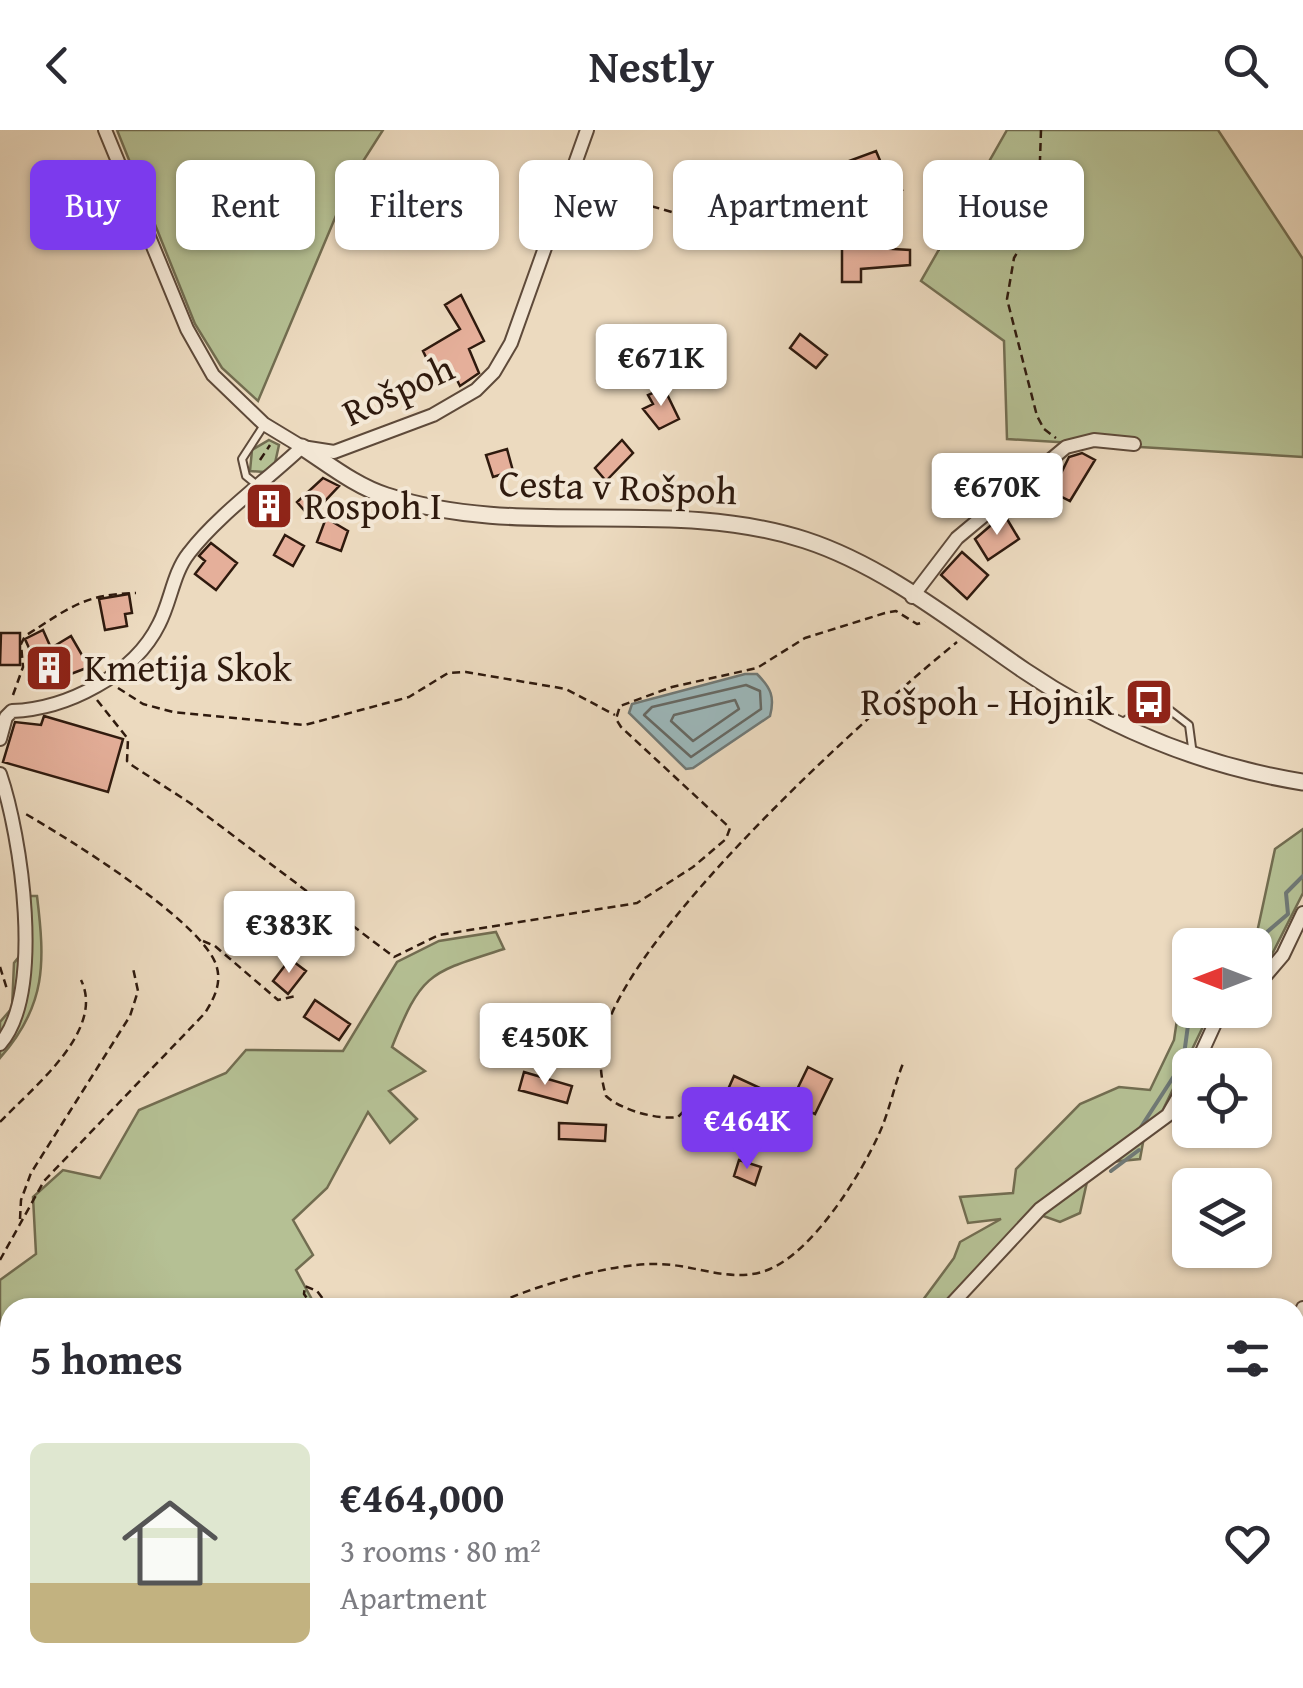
<!DOCTYPE html>
<html lang="en">
<head>
<meta charset="utf-8">
<style>
	:root { --surface:#fff; --page:#f7f7f7; --text:#2b2b33; --muted:#7c7c81; --line:#e1e1e2; --accent:#7c3aed }
	body { margin:0; font-family:"Gentium Book Plus",serif; background:var(--page); color:var(--text); height:100vh; display:flex; flex-direction:column; font-size:38px; white-space:nowrap }
	* { box-sizing:border-box; margin:0 }
	p { font-size:32px; color:var(--muted) }
	.icon { flex:none; width:55px; height:55px; fill:none; stroke:currentColor; stroke-width:2; stroke-linecap:round; stroke-linejoin:round }
	.map { position:relative; flex:1; overflow:hidden }
	.sheet { position:absolute; left:0px; top:1168px; width:1305px; height:392px; display:flex; flex-direction:column; background:var(--surface); border-radius:30px 30px 0 0; box-shadow:0 2px 8px #0004 }
	.sheet>* { flex:none }
	.guide { position:absolute; left:30px; top:30px; width:1245px; height:90px; display:flex; gap:20px }
	.needle { width:65px; rotate:270deg }
	.fabs { position:absolute; left:1172px; top:798px; display:grid; gap:20px }
	.fabs a { display:grid; place-items:center; width:100px; height:100px; border-radius:15px; background:var(--surface); box-shadow:0 2px 8px #0004; font-size:50px }
	.price { position:absolute; translate:-50% -85px; padding:0 22px; border-radius:10px; background:#fff; color:#222; font-size:32px; line-height:65px; filter:drop-shadow(0 2px 5px #0008) }
	.price::after { content:''; position:absolute; left:50%; top:60px; width:30px; height:22px; margin-left:-15px; background:inherit; clip-path:polygon(0 0,100% 0,50% 100%) }
	.price.active { background:var(--accent); color:#fff }
	ul { padding:0; list-style:none }
	li { display:flex; align-items:center; gap:30px; height:250px; padding:0 30px }
	li+li { border-top:2px solid var(--line) }
	li span { display:grid; place-items:center; flex:none; width:280px; height:200px; border-radius:15px; color:#555 }
	li>.icon { margin-inline-start:auto }
	span .icon { width:120px; height:120px; fill:#fffc; stroke-width:1 }
	li b { font-size:42px }
	h2 { display:flex; justify-content:space-between; align-items:center; height:120px; padding:0 30px; font-size:42px }
	.chip { padding:0 35px; border-radius:15px; background:var(--surface); box-shadow:0 2px 8px #0004; font-size:35px; line-height:90px }
	.chip.active { background:var(--accent); color:#fff }
	header { display:flex; justify-content:space-between; align-items:center; height:130px; padding:0 30px; background:var(--surface); font-size:45px; font-weight:800 }
	.map>svg:first-child { display:block }
	.green { fill:#b5c094; stroke:#726d51; stroke-width:2.5 }
	.water { fill:#9cb8bb; stroke:#707976; stroke-width:2.5 }
	.lines { fill:none; stroke-linecap:round; stroke-linejoin:round }
	.shore { stroke:#666964; stroke-width:2.5 }
	.stream { stroke:#707976; stroke-width:4 }
	.building { fill:#e5af9a; stroke:#2f1a0e; stroke-width:2.5 }
	.service-casing { stroke:#5e4a3a; stroke-width:10 }
	.minor-casing { stroke:#5e4a3a; stroke-width:16 }
	.tertiary-casing { stroke:#5e4a3a; stroke-width:19 }
	.path { stroke:#2f1a0e; stroke-width:2.5; stroke-dasharray:8 5; stroke-linecap:butt }
	.service { stroke:#f3e7d5; stroke-width:6 }
	.minor { stroke:#f3e7d5; stroke-width:12 }
	.tertiary { stroke:#f3e7d5; stroke-width:15 }
	.labels { text-anchor:middle; stroke-width:8; stroke-linejoin:round; paint-order:stroke }
	.street-label { font-size:38px; fill:#2f1a0e; stroke:#f3e7d5 }
	.poi-label { font-size:38px; fill:#2f1a0e; stroke:#f3e7d5; text-anchor:start }
</style>
</head>
<body>
<header><svg class="icon" aria-label="back" viewBox="0 0 24 24"><path d="M15 5l-7 7 7 7"/></svg>Nestly<svg class="icon" aria-label="search" viewBox="0 0 24 24"><circle cx="10" cy="10" r="6"/><path d="M15 15l6 6"/></svg></header>
<div class="map">
<svg width="1303" height="1558" viewBox="0 0 1303 1558">
	<rect width="100%" height="100%" fill="#ecdabf"/>
	<filter id="stains"><feTurbulence type="fractalNoise" baseFrequency=".002" numOctaves="4"/><feColorMatrix values="0 0 0 0 .2 0 0 0 0 .09 0 0 0 0 .02 0 0 0 .5 -.17"/></filter>
	<radialGradient id="worn" r=".72"><stop offset=".6" stop-color="#630" stop-opacity="0"/><stop offset="1" stop-color="#630" stop-opacity=".3"/></radialGradient>
	<!-- green -->
	<path class="green" d="M117 0H383L351 50 258 271 222 238 195 194Z
		M1007 0H1218L1303 129V327L1007 309 1004 211 921 151Z
		M269 310 279 315 275 333 264 342 250 341 252 320Z
		M1303 699V763L1264 840 1255 846V815H1249L1255 812 1275 719Z
		M25 766H37C45 832 47 875 0 928V892L12 878 14 833 25 819Z
		M496 802 504 819C429 843 422 842 392 917L425 941 389 961 417 989 390 1013 368 982 327 1058 293 1090 313 1125 296 1140 316 1177 10 1178V1323L0 1329V1150L36 1124 33 1067 63 1040 100 1048 139 980 226 943 246 920 343 921 397 832 439 811Z
		M1190 859V880H1211L1160 986 1146 996 1140 1029 1091 1034 1080 1083 1060 1092 1032 1082 943 1177 917 1178 954 1128 960 1112 1001 1089 968 1093 960 1067 1013 1063 1016 1039 1080 974 1119 957 1150 960 1174 910 1179 876Z
		M1303 1235V1558H1196L1205 1550H1295V1241Z
		M226 1550H489L480 1558H206Z
		M572 1550H853V1558H572Z"/>
	<!-- water -->
	<path class="water" d="M745 544H757C771 558 775 567 770 586L693 638 686 639 629 583 632 574Z"/>
	<g class="lines">
		<!-- shore -->
		<path class="shore" d="M746 555 760 561 761 579 691 627 644 585 652 577Z
			M735 570 739 579 693 611 671 591 674 585Z"/>
		<!-- stream -->
		<path class="stream" d="M1255 842 1267 802 1288 784 1286 763 1303 746
			M1141 997 1183 932 1189 888 1202 880
			M1111 1041 1139 1020
			M1295 1300 1303 1271
			M1231 1558 1232 1550"/>
	</g>
	<!-- building -->
	<path class="building" d="M876 21 887 47 893 44 902 60 887 67 880 55 860 62 849 31Z
		M940 90 952 99 939 119 926 110Z
		M842 116 910 120V135L861 139V152H842Z
		M461 165 484 211 469 219 479 243 460 256 454 244 438 252 423 221 460 199 445 175Z
		M800 204 827 225 816 238 790 218Z
		M671 226 692 229 688 249 668 246Z
		M664 258 679 289 659 299 643 279 653 274 648 265Z
		M622 310 633 323 606 351 595 338Z
		M507 319 513 341 493 347 486 325Z
		M1082 323 1095 330 1070 371 1052 362 1069 327Z
		M323 348 339 356 310 387 297 372Z
		M1004 384 1019 409 988 430 975 409Z
		M326 388 348 401 341 421 317 412Z
		M285 405 304 416 293 436 274 425Z
		M211 413 237 433 216 460 195 444 205 431 199 426Z
		M962 422 988 445 967 469 941 445Z
		M129 464 132 483 125 484 127 496 105 500 99 469Z
		M43 500 51 518 71 506 89 537 45 554 25 509Z
		M1 503H20V535H0Z
		M44 586 123 609 108 662 3 632 15 592 41 595Z
		M290 829 306 841 288 864 273 851Z
		M315 870 350 894 339 910 304 887Z
		M808 937 832 949 815 984 791 972Z
		M524 942 572 956 567 973 519 960Z
		M734 946 773 964 750 1025 696 999 710 970 721 975Z
		M559 993 606 995 605 1011 559 1009Z
		M739 1030 761 1037 755 1055 734 1046Z"/>
	<g class="lines">
		<!-- service casing -->
		<g class="service-casing">
			<path id="service" d="M257 355 246 346 242 329 264 295
				M1121 593 1137 583 1167 578 1189 595 1193 625"/>
		</g>
		<!-- minor casing -->
		<g class="minor-casing">
			<path id="minor" d="M105 0 187 199 213 245 264 294 302 317 334 322 433 285 476 260 494 242 511 213 587 0
				M912 467 957 408 1066 317 1094 310 1134 314
				M0 609 6 587 12 581C67 579 134 545 159 494 171 471 173 443 189 423 217 386 267 350 302 317
				M0 644C21 705 45 863 0 914
				M1255 858 1283 825 1303 783
				M1196 935 1217 889 1228 880
				M948 1178 1040 1079 1168 985 1190 947
				M1295 1200 1303 1178
				M554 1558 559 1550
				M1158 1558 1162 1550"/>
		</g>
		<!-- tertiary casing -->
		<g class="tertiary-casing">
			<path id="tertiary" d="M302 317C328 334 357 357 387 366 522 410 669 366 805 410 885 436 956 494 1025 541 1110 598 1202 636 1303 652"/>
		</g>
		<!-- path -->
		<path class="path" d="M1041 0 1038 88 1014 128 1007 169 1037 286 1044 299 1056 308
			M575 69 615 66 704 91 722 76
			M260 330 270 315
			M118 558 143 574 173 582 305 595 409 567 448 543 466 542 566 559 615 585
			M13 565 23 537 21 514 25 506C68 479 83 464 136 463
			M97 570 128 609 127 631 133 636 190 673 394 827 439 805 637 773 693 737 726 709 730 698 621 597 616 589 620 576 672 557 757 538 805 508 885 483 896 481 917 494 925 492
			M203 811 215 816 278 870 296 866
			M0 837 7 859
			M684 981 678 987C657 990 621 980 606 966 601 949 599 931 602 913 622 806 869 583 957 512
			M0 992C31 959 106 901 81 850
			M20 1089 21 1070 31 1043 130 886 138 861 133 838
			M0 1130 44 1051 205 883C215 867 223 851 215 832 195 787 69 709 24 683
			M314 1178 304 1164 305 1156 317 1161 330 1178
			M487 1178C529 1157 611 1133 657 1134 695 1134 733 1155 770 1139 814 1120 860 1046 879 1004 890 980 894 955 904 931
			M0 1343 10 1340"/>
		<!-- service -->
		<use href="#service" class="service"/>
		<!-- minor -->
		<use href="#minor" class="minor"/>
		<!-- tertiary -->
		<use href="#tertiary" class="tertiary"/>
	</g>
	<!-- icons -->
	<defs>
		<g id="building-square" transform="scale(2.5)"><rect x="-9" y="-9" width="18" height="18" rx="4" fill="#8f2418" stroke="#f3e7d5"/><path d="M-4-6H4V6H1V3H-1V6H-4ZM-2.5-4.3h1.7v1.8h-1.7ZM.8-4.3h1.7v1.8H.8ZM-2.5-1h1.7V.8h-1.7ZM.8-1h1.7V.8H.8Z" fill="#fff"/></g>
		<g id="bus-square" transform="scale(2.5)"><rect x="-9" y="-9" width="18" height="18" rx="4" fill="#8f2418" stroke="#f3e7d5"/><path d="M-5-6H5V4H4V6H2V4H-2V6H-4V4H-5ZM-3.5-4V0h7V-4ZM-3.5 1.2v1.5H-2V1.2ZM2 1.2v1.5H3.5V1.2Z" fill="#fff"/></g>
	</defs>
	<g fill-rule="evenodd">
		<use href="#building-square" x="269" y="376"/>
		<use href="#building-square" x="49" y="538"/>
		<use href="#bus-square" x="1149" y="572"/>
	</g>
	<g class="labels">
		<!-- street labels -->
		<g class="street-label">
			<text transform="translate(398 260) rotate(-25)" y="13">Rošpoh</text>
			<text transform="translate(618 357) rotate(2)" y="13">Cesta v Rošpoh</text>
		</g>
		<!-- poi labels -->
		<g class="poi-label">
			<text x="304" y="389">Rospoh I</text>
			<text x="84" y="551">Kmetija Skok</text>
			<text x="1114" y="585" text-anchor="end">Rošpoh - Hojnik</text>
		</g>
	</g>
	<rect width="100%" height="100%" filter="url(#stains)"/>
	<rect width="100%" height="100%" fill="url(#worn)"/>
</svg>
<div class="fabs">
<a><svg class="needle" viewBox="-14 -14 28 28"><path d="M0-13l5 13h-10z" fill="#e53935"/><path d="M0 13l5-13h-10z" fill="#7c7c81"/></svg></a>
<a><svg class="icon" aria-label="locate" viewBox="0 0 24 24"><circle cx="12" cy="12" r="6"/><path d="M12 2v4M12 18v4M2 12h4M18 12h4"/></svg></a>
<a><svg class="icon" aria-label="layers" viewBox="0 0 24 24"><path d="M12 4l9 5-9 5-9-5zM3 14l9 5 9-5"/></svg></a>
</div>
<b class="price" style="left:661px;top:279px">€671K</b>
<b class="price" style="left:997px;top:408px">€670K</b>
<b class="price" style="left:289px;top:846px">€383K</b>
<b class="price" style="left:545px;top:958px">€450K</b>
<b class="price active" style="left:747px;top:1042px">€464K</b>
<div class="guide">
<a class="chip active">Buy</a>
<a class="chip">Rent</a>
<a class="chip">Filters</a>
<a class="chip">New</a>
<a class="chip">Apartment</a>
<a class="chip">House</a>
</div>
<section class="sheet">
<h2>5 homes<svg class="icon" aria-label="filters" viewBox="0 0 24 24"><path d="M4 7h16M4 17h16"/><circle cx="9" cy="7" r="2"/><circle cx="15" cy="17" r="2"/></svg></h2>
<ul>
<li><span style="background:linear-gradient(#dfe7d0 70%,#c2b280 0)"><svg class="icon" aria-label="home" viewBox="0 0 24 24"><path d="M3 11l9-7 9 7M6 9v11h12V9"/></svg></span><div><b>€464,000</b><p>3 rooms · 80 m²</p><p>Apartment</p></div><svg class="icon" aria-label="heart" viewBox="0 0 24 24"><path d="M12 20l-8-8c-3-5 5-10 8-4 3-6 11-1 8 4z"/></svg></li>
</ul>
</section>
</div>
</body>
</html>
